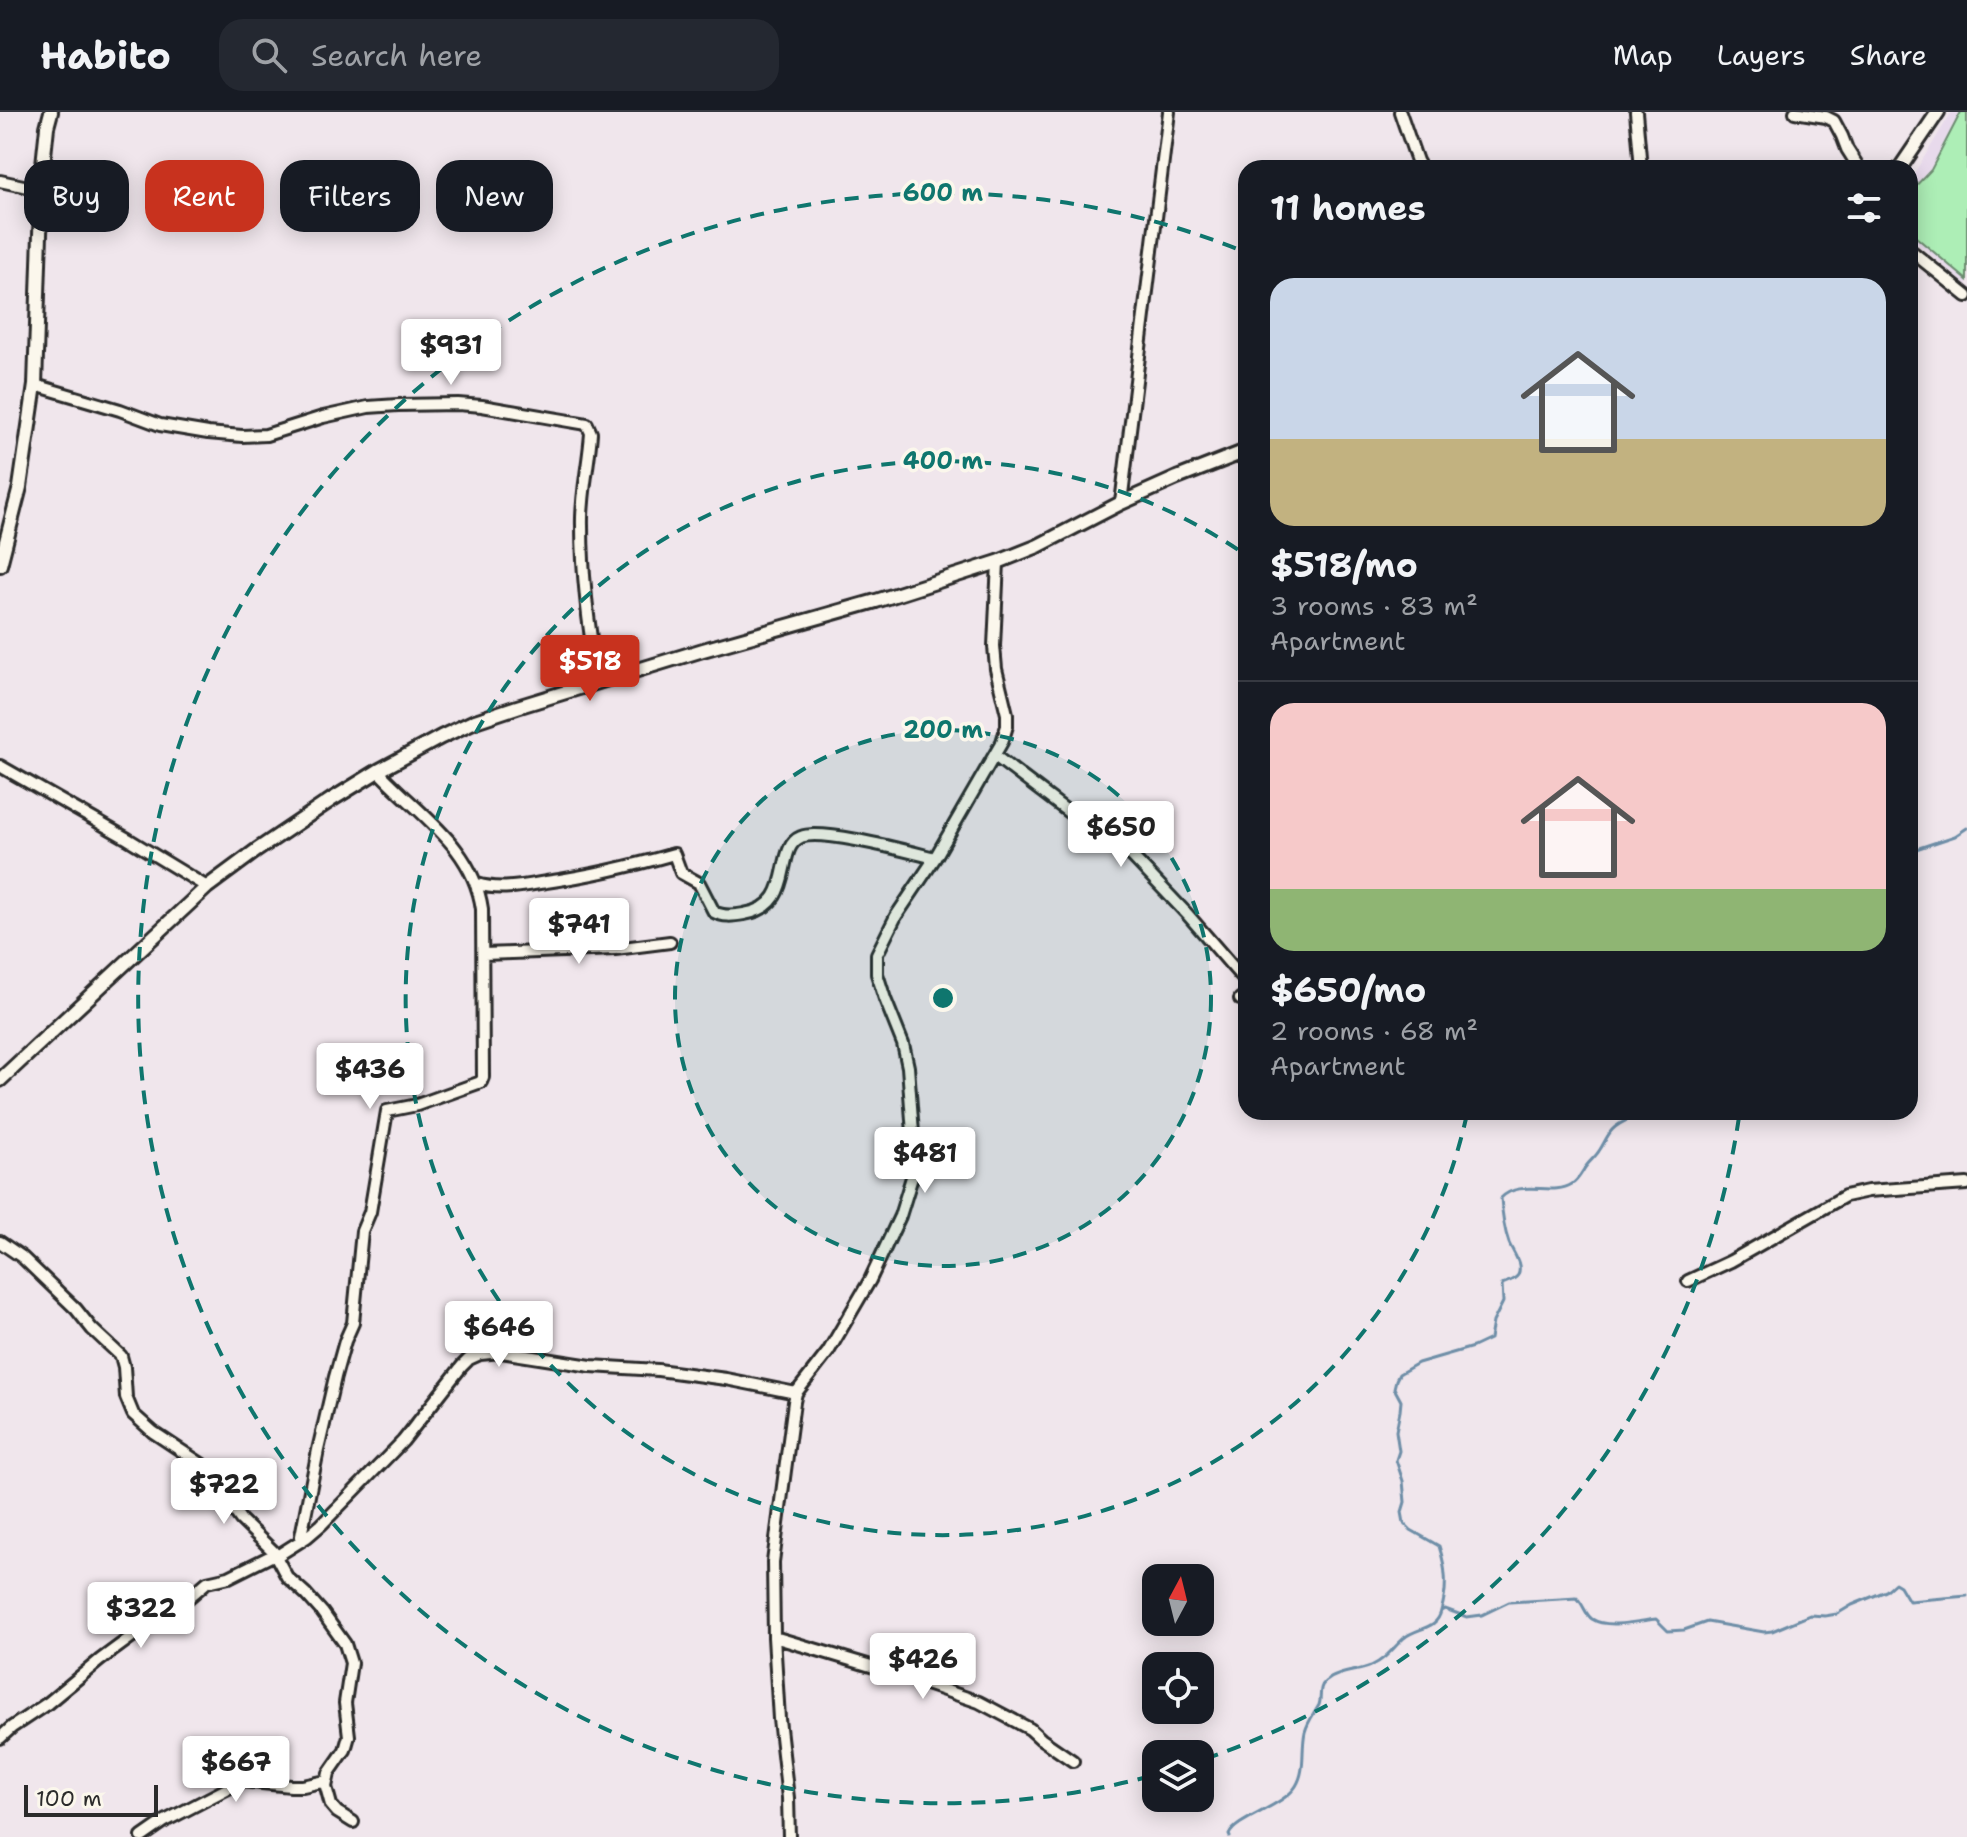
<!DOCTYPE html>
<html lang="en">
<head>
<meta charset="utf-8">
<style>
	:root { --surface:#171b24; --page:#242831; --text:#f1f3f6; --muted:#9ea1a6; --line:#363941; --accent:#c8321e }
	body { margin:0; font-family:"Shantell Sans",sans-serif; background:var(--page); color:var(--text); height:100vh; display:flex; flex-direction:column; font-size:30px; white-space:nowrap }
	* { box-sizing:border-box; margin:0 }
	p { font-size:26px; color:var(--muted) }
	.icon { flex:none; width:44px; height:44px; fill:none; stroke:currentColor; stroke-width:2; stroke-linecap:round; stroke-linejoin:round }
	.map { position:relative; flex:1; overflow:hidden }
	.drawer { position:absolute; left:1238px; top:48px; width:680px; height:960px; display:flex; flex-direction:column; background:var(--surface); border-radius:24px; box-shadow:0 4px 20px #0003 }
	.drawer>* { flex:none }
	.banner { position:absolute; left:24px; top:48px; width:760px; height:72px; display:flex; gap:16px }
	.needle { width:52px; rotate:7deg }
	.controls { position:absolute; left:1142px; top:1452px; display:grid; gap:16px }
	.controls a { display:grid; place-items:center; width:72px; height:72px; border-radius:16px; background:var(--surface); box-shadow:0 4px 20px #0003; font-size:40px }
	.scale { position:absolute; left:24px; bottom:20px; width:134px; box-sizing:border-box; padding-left:8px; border:4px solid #2b2b2b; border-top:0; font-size:22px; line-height:28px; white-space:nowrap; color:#2b2b2b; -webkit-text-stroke:6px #fbf7ec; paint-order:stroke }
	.price { position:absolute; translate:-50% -68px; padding:0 18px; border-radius:8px; background:#fff; color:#222; font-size:26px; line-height:52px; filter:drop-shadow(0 2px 4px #0008) }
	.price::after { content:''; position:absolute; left:50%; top:48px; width:24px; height:18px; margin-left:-12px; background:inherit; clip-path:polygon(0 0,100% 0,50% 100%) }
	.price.active { background:var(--accent); color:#fff }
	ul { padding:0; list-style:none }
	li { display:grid; align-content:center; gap:16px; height:424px; padding:0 32px }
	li+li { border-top:2px solid var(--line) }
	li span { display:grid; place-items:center; height:248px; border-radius:24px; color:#555 }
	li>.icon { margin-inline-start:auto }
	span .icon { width:144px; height:144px; fill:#fffc; stroke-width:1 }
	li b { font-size:34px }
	h2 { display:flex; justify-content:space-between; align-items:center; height:96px; padding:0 32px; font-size:34px }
	.tag { padding:0 28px; border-radius:24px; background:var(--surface); box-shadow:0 4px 20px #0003; font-size:28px; line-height:72px }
	.tag.active { background:var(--accent); color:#fff }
	header { display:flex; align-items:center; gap:48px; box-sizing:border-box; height:112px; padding:0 40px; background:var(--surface); border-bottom:2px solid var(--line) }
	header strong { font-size:38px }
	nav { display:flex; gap:44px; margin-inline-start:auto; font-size:28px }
	.search { width:560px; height:72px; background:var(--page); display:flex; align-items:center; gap:20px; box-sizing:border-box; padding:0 28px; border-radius:24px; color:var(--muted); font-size:30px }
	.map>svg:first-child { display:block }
	.built { fill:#e8daec }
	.green { fill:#adeeb6; stroke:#6c8c70; stroke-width:2 }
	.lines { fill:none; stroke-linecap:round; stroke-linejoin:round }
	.stream { stroke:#6e8ea7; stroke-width:3 }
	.minor-casing { stroke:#2b2b2b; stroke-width:16 }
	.tertiary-casing { stroke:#2b2b2b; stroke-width:18 }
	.minor { stroke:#fbf7ec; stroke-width:10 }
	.tertiary { stroke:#fbf7ec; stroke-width:12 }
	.ring { fill:none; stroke:#0f766e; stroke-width:4; stroke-dasharray:14 10 }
	.centre { fill:#0f766e; stroke:#fbf7ec; stroke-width:4 }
	.ring-label { font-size:24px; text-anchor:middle; font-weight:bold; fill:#0f766e; stroke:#fbf7ec; stroke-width:7; stroke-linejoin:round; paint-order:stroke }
</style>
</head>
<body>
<header>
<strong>Habito</strong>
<div class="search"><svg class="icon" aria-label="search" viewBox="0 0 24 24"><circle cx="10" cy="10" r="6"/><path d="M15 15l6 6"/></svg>Search here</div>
<nav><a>Map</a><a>Layers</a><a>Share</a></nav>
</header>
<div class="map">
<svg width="1967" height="1725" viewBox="0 0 1967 1725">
	<rect width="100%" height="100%" fill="#f0e6ec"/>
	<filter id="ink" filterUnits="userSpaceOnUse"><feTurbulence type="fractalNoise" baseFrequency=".0125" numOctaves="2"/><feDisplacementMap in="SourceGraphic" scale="16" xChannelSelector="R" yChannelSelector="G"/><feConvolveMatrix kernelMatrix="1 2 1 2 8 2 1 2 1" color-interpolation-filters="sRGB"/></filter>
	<g filter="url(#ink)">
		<!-- built -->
		<path class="built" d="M1952 0H1967V173L1910 125V68Z"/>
		<!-- green -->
		<path class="green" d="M1961 0H1967V168L1910 120V80L1931 58Z"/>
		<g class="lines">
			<!-- stream -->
			<path class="stream" d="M1910 739 1955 724 1967 716
				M1441 1499C1448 1476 1446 1456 1439 1434L1411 1418 1404 1411 1402 1400 1405 1390 1403 1369 1396 1348 1399 1339 1396 1319 1400 1299 1401 1289 1394 1276 1396 1268 1399 1262 1418 1251 1473 1235 1490 1227 1493 1210 1503 1190 1502 1172C1507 1170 1515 1168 1518 1163 1523 1152 1513 1141 1509 1131 1504 1117 1502 1101 1501 1086 1521 1066 1552 1085 1572 1072 1579 1068 1582 1059 1587 1053 1591 1048 1596 1044 1599 1039 1604 1032 1606 1025 1612 1018 1620 1009 1634 1006 1644 1000
				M1230 1725 1229 1723C1235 1707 1284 1694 1296 1674 1306 1658 1301 1638 1305 1620 1308 1609 1314 1602 1319 1593 1322 1585 1318 1576 1325 1570 1338 1559 1357 1560 1371 1554 1386 1547 1393 1536 1404 1526 1417 1515 1437 1518 1441 1499L1445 1497 1467 1505 1482 1503 1509 1490 1577 1486C1584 1493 1585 1502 1592 1507 1607 1517 1639 1509 1656 1507L1668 1519 1684 1518 1707 1510 1764 1520 1772 1519 1810 1503 1825 1504 1837 1502 1852 1493 1886 1479 1895 1471 1900 1474 1909 1489 1967 1484"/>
			<!-- minor casing -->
			<g class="minor-casing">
				<path id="minor" d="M1400 0 1417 49 1421 56
					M1636 0 1641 56
					M1795 0 1826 5 1834 9 1842 24 1847 37 1859 56
					M0 69 42 78
					M1910 138 1967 184
					M35 273 120 298 160 313 208 321 242 324 266 323 323 305 368 295 398 293 458 292 482 294 587 312 591 321C589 352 581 383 582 414 582 466 589 519 598 570
					M1121 391 1169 0
					M995 644 1084 712 1132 744 1188 803 1246 870
					M0 654 128 727 207 775
					M477 772C500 779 523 774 546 770 589 764 632 754 674 742L681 761 699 771 714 800C723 805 733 804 744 802 798 794 773 736 801 725 822 716 910 740 935 746
					M483 842 615 837 670 830
					M1240 887 1246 883
					M0 1130 22 1145 76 1197 92 1217 121 1244 124 1255 126 1285 133 1302 153 1320 221 1365 224 1371 225 1386 241 1408 273 1439 287 1465 306 1482 322 1500 345 1532 351 1551 345 1591 349 1624 345 1638 329 1661 326 1675 331 1693 337 1700 353 1710
					M1688 1169 1731 1149 1845 1084 1868 1079 1967 1072
					M300 1429 318 1338 335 1265 345 1229 353 1211 362 1119 370 1100 387 999 417 993 481 970 483 965 482 797C473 734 419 703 378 659
					M277 1444 307 1425 321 1413 403 1329 462 1254 469 1247 480 1242 501 1240 591 1254 658 1258 726 1267 796 1281
					M774 1525 891 1560 979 1590 1030 1617 1041 1627 1073 1649
					M0 1626 12 1615 48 1591 100 1548 161 1503 186 1488 207 1470 229 1465 275 1442
					M142 1725 165 1709 242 1669 291 1674H303L326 1669
					M789 1725 788 1686 779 1607 774 1525 773 1450 794 1290 796 1281 828 1240 870 1168 900 1104 913 1062V1021L908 955 903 932 885 887 877 862V842L896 804 935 746 1002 630 1007 614V602L996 557 994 534 998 450"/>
			</g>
			<!-- tertiary casing -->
			<g class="tertiary-casing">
				<path id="tertiary" d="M1900 56 1938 0
					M0 453 20 375 35 273 42 62 47 15 51 0
					M0 968 207 775 257 738 331 688 378 659 441 625 475 609 517 595 703 538 876 489 998 450 1038 434 1121 391 1177 366 1246 339"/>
			</g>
			<!-- minor -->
			<use href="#minor" class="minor"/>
			<!-- tertiary -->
			<use href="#tertiary" class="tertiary"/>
		</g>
	</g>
	<!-- distance rings -->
	<circle cx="943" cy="886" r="268" fill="#0f766e" fill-opacity=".12"/>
	<g class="ring">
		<circle cx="943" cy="886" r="268"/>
		<path d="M1467 1002A537 537 0 1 1 1243 441"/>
		<path d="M1739 1005A805 805 0 0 1 1205 1647M1151 1664A805 805 0 1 1 1245 140"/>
	</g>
	<circle cx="943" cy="886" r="12" class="centre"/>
	<g class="ring-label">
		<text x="943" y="89">600 m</text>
		<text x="943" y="357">400 m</text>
		<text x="943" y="626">200 m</text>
	</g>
</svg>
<div class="controls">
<a><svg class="needle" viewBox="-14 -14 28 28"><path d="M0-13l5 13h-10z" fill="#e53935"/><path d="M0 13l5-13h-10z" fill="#9ea1a6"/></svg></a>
<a><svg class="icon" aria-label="locate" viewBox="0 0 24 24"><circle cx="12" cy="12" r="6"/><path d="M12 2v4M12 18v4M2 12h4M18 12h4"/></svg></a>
<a><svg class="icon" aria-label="layers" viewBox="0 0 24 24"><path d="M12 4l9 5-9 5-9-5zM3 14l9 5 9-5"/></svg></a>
</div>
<div class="scale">100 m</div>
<b class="price" style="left:451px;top:275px">$931</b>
<b class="price active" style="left:590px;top:591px">$518</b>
<b class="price" style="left:1121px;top:757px">$650</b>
<b class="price" style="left:579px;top:854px">$741</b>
<b class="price" style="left:370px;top:999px">$436</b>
<b class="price" style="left:925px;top:1083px">$481</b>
<b class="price" style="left:499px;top:1257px">$646</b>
<b class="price" style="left:224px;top:1414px">$722</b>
<b class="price" style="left:141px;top:1538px">$322</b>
<b class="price" style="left:923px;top:1589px">$426</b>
<b class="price" style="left:236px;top:1692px">$667</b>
<div class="banner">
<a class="tag">Buy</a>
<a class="tag active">Rent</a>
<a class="tag">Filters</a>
<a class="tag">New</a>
</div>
<section class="drawer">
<h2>11 homes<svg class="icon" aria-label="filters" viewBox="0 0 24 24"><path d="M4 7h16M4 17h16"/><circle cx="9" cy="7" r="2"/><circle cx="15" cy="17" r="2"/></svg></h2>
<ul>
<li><span style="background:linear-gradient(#c9d6e8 65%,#c2b280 0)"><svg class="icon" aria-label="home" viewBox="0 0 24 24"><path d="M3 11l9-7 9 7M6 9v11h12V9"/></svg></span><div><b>$518/mo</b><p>3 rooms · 83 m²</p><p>Apartment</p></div></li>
<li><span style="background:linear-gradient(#f6c9c9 75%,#8fb573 0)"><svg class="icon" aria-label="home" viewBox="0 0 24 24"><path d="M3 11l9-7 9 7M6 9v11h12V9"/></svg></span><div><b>$650/mo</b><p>2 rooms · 68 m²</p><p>Apartment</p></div></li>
</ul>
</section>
</div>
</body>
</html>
